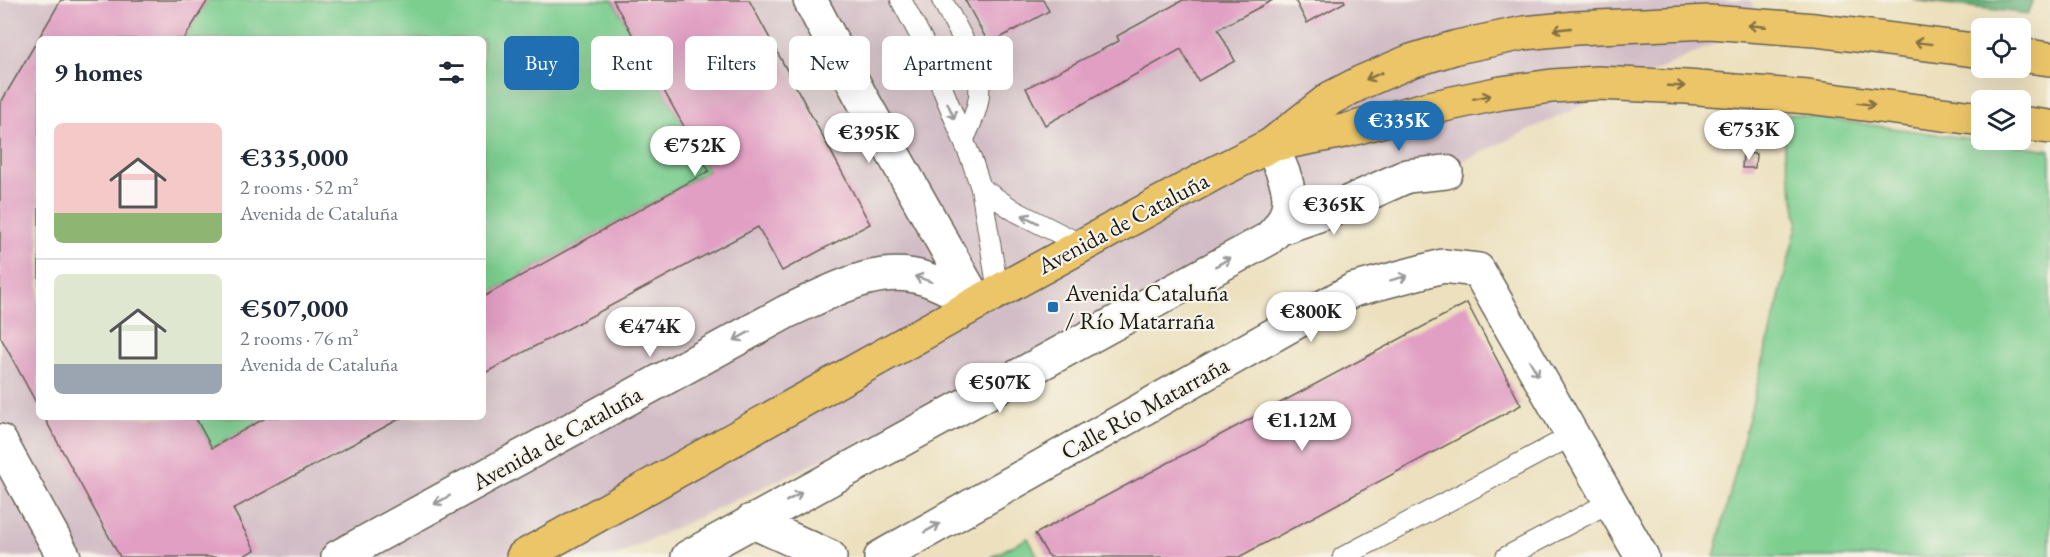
<!DOCTYPE html>
<html lang="en">
<head>
<meta charset="utf-8">
<style>
	:root { --surface:#fff; --page:#f2f2f3; --text:#1f2937; --muted:#747a83; --line:#e0e1e3; --accent:#1f6fb2 }
	body { margin:0; font-family:"EB Garamond",serif; background:var(--page); color:var(--text); height:100vh; display:flex; flex-direction:column; font-size:22px; white-space:nowrap }
	* { box-sizing:border-box; margin:0 }
	p { font-size:20px; color:var(--muted) }
	.icon { flex:none; width:33px; height:33px; fill:none; stroke:currentColor; stroke-width:2; stroke-linecap:round; stroke-linejoin:round }
	.map { position:relative; flex:1; overflow:hidden }
	.side { position:absolute; left:36px; top:36px; width:450px; height:384px; display:flex; flex-direction:column; background:var(--surface); border-radius:9px; box-shadow:0 6px 24px #0002 }
	.side>* { flex:none }
	.banner { position:absolute; left:504px; top:36px; width:570px; height:54px; display:flex; gap:12px }
	.tools { position:absolute; left:1971px; top:18px; display:grid; gap:12px }
	.tools a { display:grid; place-items:center; width:60px; height:60px; border-radius:9px; background:var(--surface); box-shadow:0 6px 24px #0002; font-size:30px }
	.price { position:absolute; translate:-50% -51px; padding:0 14px; border-radius:21px; background:#fff; color:#222; font-size:20px; line-height:39px; filter:drop-shadow(0 2px 3px #0008) }
	.price::after { content:''; position:absolute; left:50%; top:36px; width:18px; height:14px; margin-left:-9px; background:inherit; clip-path:polygon(0 0,100% 0,50% 100%) }
	.price.selected { background:var(--accent); color:#fff }
	ul { padding:0; list-style:none }
	li { display:flex; align-items:center; gap:18px; height:150px; padding:0 18px }
	li+li { border-top:2px solid var(--line) }
	li span { display:grid; place-items:center; flex:none; width:168px; height:120px; border-radius:9px; color:#555 }
	li>.icon { margin-inline-start:auto }
	span .icon { width:72px; height:72px; fill:#fffc; stroke-width:1 }
	li b { font-size:26px }
	h2 { display:flex; justify-content:space-between; align-items:center; height:72px; padding:0 18px; font-size:26px }
	.tag { padding:0 21px; border-radius:9px; background:var(--surface); box-shadow:0 6px 24px #0002; font-size:21px; line-height:54px }
	.tag.selected { background:var(--accent); color:#fff }
	.map>svg:first-child { display:block }
	.industrial { fill:#d2bdc6; fill-rule:evenodd }
	.green { fill:#7cce8f; stroke:#4c7556; stroke-width:1.5 }
	.forest { fill:#65b17a; stroke:#40664b; stroke-width:1.5 }
	.building { fill:#e19fc3 }
	.lines { fill:none; stroke-linecap:round; stroke-linejoin:round }
	.lane-casing { stroke:#656155; stroke-width:22 }
	.street-casing { stroke:#656155; stroke-width:36 }
	.primary-casing { stroke:#656155; stroke-width:36 }
	.lane { stroke:#fff; stroke-width:20 }
	.street { stroke:#fff; stroke-width:33 }
	.primary { stroke:#ecc569; stroke-width:33 }
	.oneway { stroke:#847042 }
	.oneway2 { stroke:#999 }
	.poi-dot { fill:#1f6fb2; stroke:#f7f3e8; stroke-width:2 }
	.labels { text-anchor:middle; stroke-width:4.5; stroke-linejoin:round; paint-order:stroke }
	.street-label { font-size:24px; fill:#1c1c1c; stroke:#f7f3e8 }
	.poi-label { font-size:24px; fill:#1c1c1c; stroke:#f7f3e8; text-anchor:start }
</style>
</head>
<body>
<div class="map">
<svg width="2050" height="557" viewBox="0 0 2050 557">
	<rect width="100%" height="100%" fill="#f7f3e8"/>
	<filter id="ink" filterUnits="userSpaceOnUse"><feTurbulence type="fractalNoise" baseFrequency=".0167" numOctaves="2"/><feDisplacementMap in="SourceGraphic" scale="12" xChannelSelector="R" yChannelSelector="G"/><feConvolveMatrix kernelMatrix="1 2 1 2 8 2 1 2 1" color-interpolation-filters="sRGB"/></filter>
	<filter id="wash" filterUnits="userSpaceOnUse"><feTurbulence type="fractalNoise" baseFrequency=".008" numOctaves="4" result="noise"/><feDisplacementMap in="SourceGraphic" scale="24" xChannelSelector="R" yChannelSelector="G"/><feGaussianBlur stdDeviation="1.35" result="paint"/><feColorMatrix in="noise" values="0 0 0 0 0 0 0 0 0 0 0 0 0 0 0 0 0 1.4 0 .05"/><feComposite in="paint" operator="in"/></filter>
	<g filter="url(#wash)">
		<rect width="100%" height="100%" fill="#ece0be"/>
		<!-- industrial -->
		<path class="industrial" d="M0 0H1750L1761 22 613 557H0ZM39 39H483V417H39Z"/>
		<!-- green -->
		<path class="green" d="M208 0H613L709 171 483 297V39H184Z
			M1778 112 2050 150V557H1714L1798 222Z
			M195 417H267L212 448Z
			M1028 538 1038 557H991Z"/>
		<!-- forest -->
		<path class="forest" d="M1913 0H2034L2028 14Z"/>
		<g id="blocks">
			<!-- building -->
			<path class="building" d="M61 0H208L184 39H39V408L0 336V104Z
				M613 0H749L870 224 782 271 758 227 483 374V297L709 171Z
				M965 0H1043L1049 11 989 44Z
				M1183 0H1273L1218 29 1235 61 1198 81 1181 49 1045 125 1026 88 1119 41 1117 36Z
				M1295 0H1344L1345 2 1307 23Z
				M1743 153 1756 154 1755 168H1742Z
				M1467 303 1521 405 1239 557H1049L1035 534Z
				M44 417H195L212 448 267 417H403L233 509 255 550 241 557H120Z"/>
		</g>
	</g>
	<g filter="url(#ink)">
		<use href="#blocks" fill-opacity="0" stroke="#656155" stroke-width="1.5"/>
		<g class="lines">
			<!-- lane casing -->
			<g class="lane-casing">
				<path id="lane" d="M901 0 923 41 972 161 981 188 998 291
					M942 0C956 27 975 55 979 86 981 103 971 124 964 139
					M981 188 1015 211 1082 245
					M1343 557 1573 435
					M1506 557 1612 501"/>
			</g>
			<!-- street casing -->
			<g class="street-casing">
				<path id="street" d="M810 0 860 95 977 303
					M1281 228 1327 212 1407 176 1446 172
					M0 441 64 557
					M751 521 830 557
					M338 557 786 312C829 293 878 262 926 279 944 285 960 295 977 303
					M688 557 1268 239C1303 208 1287 181 1271 145
					M881 557 1353 290 1443 266 1478 270 1642 557"/>
			</g>
			<!-- primary casing -->
			<g class="primary-casing">
				<path id="primary" d="M2020 55 2050 59
					M2020 123 2050 127
					M1276 144 1344 131 1425 109 1501 93 1552 86 1597 83 1687 87 1808 97 1982 119
					M523 557 977 303 1215 173 1271 145 1331 98 1362 82 1411 61 1457 47 1524 33 1576 28 1710 22 1815 30 1982 51"/>
			</g>
			<!-- lane -->
			<use href="#lane" class="lane"/>
			<!-- street -->
			<use href="#street" class="street"/>
			<!-- primary -->
			<use href="#primary" class="primary"/>
		</g>
		<!-- one-way arrows -->
		<defs><path id="oneway-shaft" d="M-6 0H5M1.5-3L5.5 0L1.5 3" fill="none" stroke-width="1.6" stroke-linecap="round" stroke-linejoin="round" transform="scale(1.5)"/></defs>
		<g class="oneway">
			<use href="#oneway-shaft" transform="translate(1757 26) rotate(-175)"/>
			<use href="#oneway-shaft" transform="translate(1562 29) rotate(174)"/>
			<use href="#oneway-shaft" transform="translate(1923 43) rotate(-173)"/>
			<use href="#oneway-shaft" transform="translate(1374 76) rotate(156)"/>
			<use href="#oneway-shaft" transform="translate(1676 86) rotate(2)"/>
			<use href="#oneway-shaft" transform="translate(1482 97) rotate(-12)"/>
			<use href="#oneway-shaft" transform="translate(1866 104) rotate(7)"/>
		</g>
		<g class="oneway2">
			<use href="#oneway-shaft" transform="translate(951 111) rotate(66)"/>
			<use href="#oneway-shaft" transform="translate(1030 219) rotate(-153)"/>
			<use href="#oneway-shaft" transform="translate(1223 262) rotate(-29)"/>
			<use href="#oneway-shaft" transform="translate(1399 278) rotate(-15)"/>
			<use href="#oneway-shaft" transform="translate(923 279) rotate(-162)"/>
			<use href="#oneway-shaft" transform="translate(742 336) rotate(151)"/>
			<use href="#oneway-shaft" transform="translate(1534 368) rotate(60)"/>
			<use href="#oneway-shaft" transform="translate(794 497) rotate(-29)"/>
			<use href="#oneway-shaft" transform="translate(442 500) rotate(151)"/>
			<use href="#oneway-shaft" transform="translate(932 528) rotate(-29)"/>
		</g>
	</g>
	<!-- markers -->
	<rect class="poi-dot" x="1047" y="301" width="12" height="12" rx="3"/>
	<g class="labels">
		<!-- street labels -->
		<g class="street-label">
			<text transform="translate(1123 223) rotate(-28)" y="8">Avenida de Cataluña</text>
			<text transform="translate(1145 408) rotate(-29)" y="8">Calle Río Matarraña</text>
			<text transform="translate(557 438) rotate(-29)" y="8">Avenida de Cataluña</text>
		</g>
		<!-- poi labels -->
		<g class="poi-label">
			<text x="1065" y="301">Avenida Cataluña<tspan x="1065" dy="28">/ Río Matarraña</tspan></text>
		</g>
	</g>
</svg>
<div class="tools">
<a><svg class="icon" aria-label="locate" viewBox="0 0 24 24"><circle cx="12" cy="12" r="6"/><path d="M12 2v4M12 18v4M2 12h4M18 12h4"/></svg></a>
<a><svg class="icon" aria-label="layers" viewBox="0 0 24 24"><path d="M12 4l9 5-9 5-9-5zM3 14l9 5 9-5"/></svg></a>
</div>
<b class="price selected" style="left:1399px;top:152px">€335K</b>
<b class="price" style="left:1749px;top:161px">€753K</b>
<b class="price" style="left:869px;top:164px">€395K</b>
<b class="price" style="left:695px;top:177px">€752K</b>
<b class="price" style="left:1334px;top:236px">€365K</b>
<b class="price" style="left:1311px;top:343px">€800K</b>
<b class="price" style="left:650px;top:358px">€474K</b>
<b class="price" style="left:1000px;top:414px">€507K</b>
<b class="price" style="left:1302px;top:452px">€1.12M</b>
<div class="banner">
<a class="tag selected">Buy</a>
<a class="tag">Rent</a>
<a class="tag">Filters</a>
<a class="tag">New</a>
<a class="tag">Apartment</a>
</div>
<section class="side">
<h2>9 homes<svg class="icon" aria-label="filters" viewBox="0 0 24 24"><path d="M4 7h16M4 17h16"/><circle cx="9" cy="7" r="2"/><circle cx="15" cy="17" r="2"/></svg></h2>
<ul>
<li><span style="background:linear-gradient(#f6c9c9 75%,#8fb573 0)"><svg class="icon" aria-label="home" viewBox="0 0 24 24"><path d="M3 11l9-7 9 7M6 9v11h12V9"/></svg></span><div><b>€335,000</b><p>2 rooms · 52 m²</p><p>Avenida de Cataluña</p></div></li>
<li><span style="background:linear-gradient(#dfe7d0 75%,#9aa5b1 0)"><svg class="icon" aria-label="home" viewBox="0 0 24 24"><path d="M3 11l9-7 9 7M6 9v11h12V9"/></svg></span><div><b>€507,000</b><p>2 rooms · 76 m²</p><p>Avenida de Cataluña</p></div></li>
</ul>
</section>
</div>
</body>
</html>
